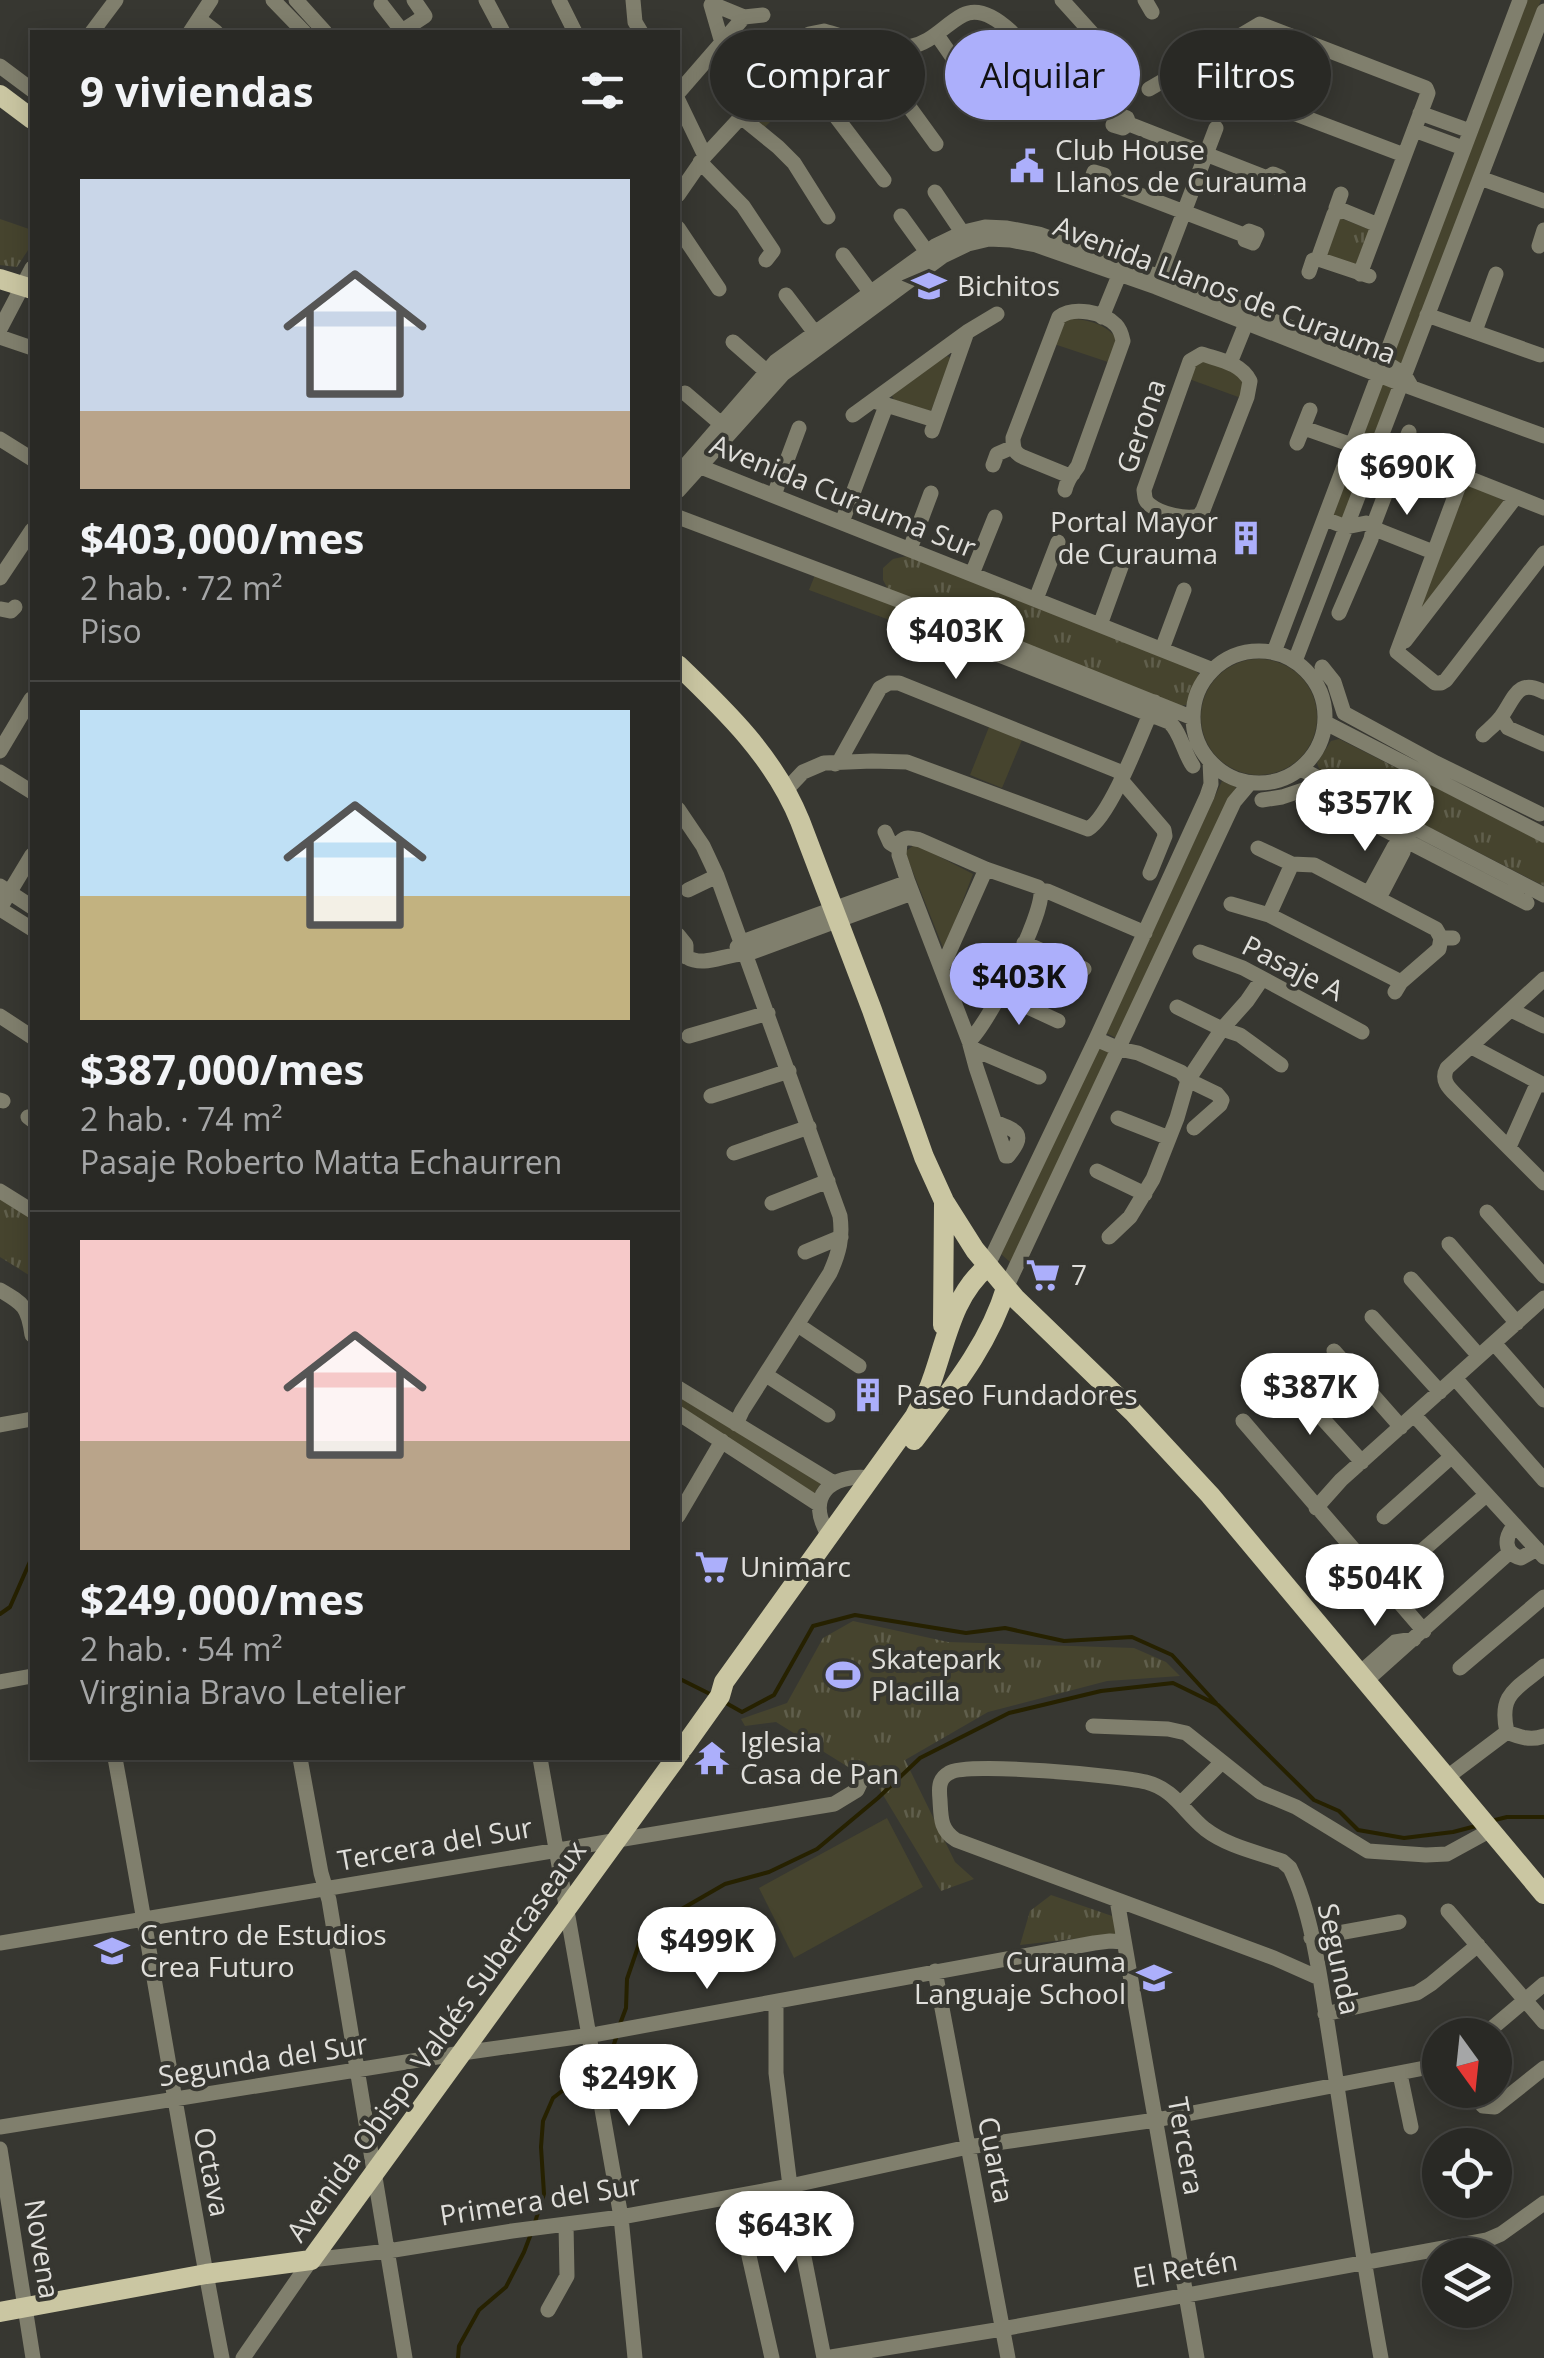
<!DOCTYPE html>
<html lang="es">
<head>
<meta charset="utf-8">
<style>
	:root { --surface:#292925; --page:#353532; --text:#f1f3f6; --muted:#a5a6a7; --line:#454542; --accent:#acaffb }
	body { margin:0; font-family:"Open Sans",sans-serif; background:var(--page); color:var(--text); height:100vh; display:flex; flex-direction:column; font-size:38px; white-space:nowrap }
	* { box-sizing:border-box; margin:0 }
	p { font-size:32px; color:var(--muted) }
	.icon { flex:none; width:55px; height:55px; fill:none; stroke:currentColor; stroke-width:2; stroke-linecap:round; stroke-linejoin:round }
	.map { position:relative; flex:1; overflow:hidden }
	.panel { position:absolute; left:30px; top:30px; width:650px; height:1730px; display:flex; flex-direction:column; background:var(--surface); border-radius:0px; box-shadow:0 5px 25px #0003,0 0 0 2px var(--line) }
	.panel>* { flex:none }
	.hud { position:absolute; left:710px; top:30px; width:682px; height:90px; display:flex; gap:20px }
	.needle { width:65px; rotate:165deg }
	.fabs { position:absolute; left:1422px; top:2018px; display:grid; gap:20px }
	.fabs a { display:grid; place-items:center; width:90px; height:90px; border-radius:50%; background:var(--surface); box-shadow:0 5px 25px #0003,0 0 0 2px var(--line); font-size:50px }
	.price { position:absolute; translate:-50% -85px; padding:0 22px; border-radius:35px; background:#fff; color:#222; font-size:32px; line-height:65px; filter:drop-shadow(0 2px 5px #0008) }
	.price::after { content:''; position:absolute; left:50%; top:60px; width:30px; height:22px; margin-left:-15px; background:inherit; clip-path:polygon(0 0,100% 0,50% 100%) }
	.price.current { background:var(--accent); color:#111 }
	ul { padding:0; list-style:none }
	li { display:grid; align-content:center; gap:20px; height:530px; padding:0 50px }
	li+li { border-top:2px solid var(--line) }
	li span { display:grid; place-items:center; height:310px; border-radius:0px; color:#555 }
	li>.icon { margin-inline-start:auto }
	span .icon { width:180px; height:180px; fill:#fffc; stroke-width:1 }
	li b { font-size:42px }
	h2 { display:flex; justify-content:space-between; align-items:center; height:120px; padding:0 50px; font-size:42px }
	.chip { padding:0 35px; border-radius:45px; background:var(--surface); box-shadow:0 5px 25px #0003,0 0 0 2px var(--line); font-size:35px; line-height:90px }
	.chip.current { background:var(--accent); color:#111 }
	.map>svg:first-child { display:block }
	.grass { fill:#46442e }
	.park { fill:url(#park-tufts) }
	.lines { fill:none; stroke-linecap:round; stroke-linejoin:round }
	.stream { stroke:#262100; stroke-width:4 }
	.minor { stroke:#807f6d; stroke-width:15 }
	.major { stroke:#cac6a2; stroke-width:20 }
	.labels { text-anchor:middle; stroke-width:8; stroke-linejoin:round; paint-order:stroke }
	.poi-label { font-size:28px; fill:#e0dfdb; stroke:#373731; text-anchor:start }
	.street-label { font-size:28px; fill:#e0dfdb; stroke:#373731 }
</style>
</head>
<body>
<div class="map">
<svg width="1544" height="2358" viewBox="0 0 1544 2358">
	<defs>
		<pattern id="park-tufts" width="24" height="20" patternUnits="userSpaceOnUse" patternTransform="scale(2.5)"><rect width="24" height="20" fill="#46442e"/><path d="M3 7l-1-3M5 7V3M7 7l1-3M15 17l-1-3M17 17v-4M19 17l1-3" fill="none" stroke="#605f4c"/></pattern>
	</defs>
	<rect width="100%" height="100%" fill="#373731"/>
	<!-- grass -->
	<path class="grass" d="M1527 0H1541L1402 364 1391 359Z
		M787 73 804 88 764 128 750 116Z
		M1065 319C1084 318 1106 323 1117 339L1108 362 1054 344Z
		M947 356 951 358 931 411 894 400 892 396 902 385Z
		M1200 362H1209L1241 375 1243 378 1241 398 1189 379 1194 367Z
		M1383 381 1394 385 1343 521 1332 517Z
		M1468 484 1507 502 1414 618Z
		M815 575 910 611 897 613 892 621 809 590Z
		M1201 717a58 58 0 1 1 116 0a58 58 0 1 1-116 0Z
		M989 727 1022 740 1002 788 970 775Z
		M1222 781 1236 787 1116 1038 1106 1033Z
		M915 844 973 874 944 950 905 852Z
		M1097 1047 1110 1053 1011 1263 1001 1254Z
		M678 1393 821 1483 814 1494 678 1409Z
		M887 1818 923 1887 794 1958 759 1888Z"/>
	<!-- park -->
	<path class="park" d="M1256 32 1237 84 1204 71 1203 65Z
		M1340 218 1371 230 1356 268 1326 255Z
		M0 219 32 230V244L17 267 0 265Z
		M907 556 1192 668 1199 674 1186 705 1179 706 889 591 883 580V568L893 559Z
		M1339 739 1544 842V886L1320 771 1317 763 1331 741Z
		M0 1199 32 1219V1277L0 1257Z
		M853 1621 948 1642 1134 1648 1166 1662 1180 1676 1107 1681 988 1712 905 1760 955 1862 974 1879 941 1891 877 1785 776 1722 745 1726 741 1719 787 1703 823 1638Z
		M1051 1895 1118 1918 1116 1934 1020 1945 1030 1911Z"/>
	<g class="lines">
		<!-- stream -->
		<path class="stream" d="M0 1614 10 1607 32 1557
			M678 1678 714 1696
			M726 1703 742 1712 774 1695 813 1626 855 1615 966 1633 1005 1628 1064 1641 1132 1637 1172 1655 1216 1703
			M1495 1820 1507 1817H1544
			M620 2024 626 2008 627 1979 640 1941 666 1918 725 1884 769 1872 817 1849 878 1798 920 1758 1009 1713 1101 1691 1173 1683 1218 1705 1314 1800 1339 1811 1358 1830 1404 1838 1453 1832 1476 1826
			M602 2058 613 2047 616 2038
			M535 2222 544 2194 541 2147 543 2121 553 2098 588 2071
			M458 2358 459 2346 479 2310 506 2287 524 2252 532 2231"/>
		<!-- minor -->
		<path class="minor" d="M273 0 304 32
			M296 0 325 32
			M486 0 503 32
			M559 0 575 32
			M633 0 635 22 641 32
			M1062 0 1108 51
			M1145 0 1152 12
			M381 4 402 31 425 16 414 0
			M199 19 216 32
			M92 32 116 0
			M190 32 211 0
			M937 35 989 110
			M858 40 886 75 936 144
			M722 43 711 5H715L744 17 763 15
			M786 65 824 101 884 180
			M0 66 32 90
			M1149 89 1199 60
			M678 93 744 17
			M678 100 705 156
			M1420 113 1470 131
			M1117 114 1127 118 1129 124 1123 128 1113 125Z
			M741 117 778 147 794 163 828 217
			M1129 124 1267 178
			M1414 130 1463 148
			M700 162 743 206 773 251 766 260
			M1094 172 1104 175 1106 182 1100 186 1090 183Z
			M1273 174 1280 177 1276 187 1269 183 1267 178Z
			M1480 178 1544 201
			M1106 182 1244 235
			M935 192 966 238
			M678 195 705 156 741 117 809 34 824 31C850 38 882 51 909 47 932 43 944 25 963 15 993 0 1032 53 1046 75
			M1338 212 1344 211 1378 225
			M901 216 927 252
			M678 228 719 289
			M1249 231 1257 234 1253 243 1245 240 1244 235Z
			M1539 246 1544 230
			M843 255 871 293
			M1318 259 1369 276
			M1309 272 1313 260 1318 259 1334 214 1338 212 1336 208 1341 194
			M1360 274 1428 93 1426 88 1260 24 1199 60 1197 66 1199 76 1206 80 1404 155
			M1157 283 1216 128
			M786 295 815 333
			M1427 315 1540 355
			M1102 317 1122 268
			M0 329 32 268
			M1475 331 1496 274
			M0 337 32 348
			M733 342 766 371
			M1202 354C1220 360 1241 363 1250 381L1247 397 1203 510 1199 516C1186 520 1161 514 1150 505 1144 500 1145 497 1144 490L1190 361Z
			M1230 363 1249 316
			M685 393 720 423
			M877 402 935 420
			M853 415 967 332 997 314
			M1304 428 1352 445
			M932 431 967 332
			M0 439 32 459
			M1297 443 1310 410
			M696 465 1213 670
			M993 465 997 454 1013 447
			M678 474 776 361 935 246 964 232 985 227 1007 228 1039 234 1160 277 1393 367 1404 374 1411 386
			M1463 476 1544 508
			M1065 490C1067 479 1072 475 1078 466L1123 341C1122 336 1120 329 1116 325 1103 312 1074 306 1059 317L1013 438C1013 448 1014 453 1023 457L1067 475 1073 474
			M678 491 783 374 943 256 968 244 989 239 1010 240 1036 245 1156 287 1399 383 1544 436
			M774 495 799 428
			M678 517 914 606 1193 718
			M1325 519 1346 527 1366 523 1380 531 1433 552
			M842 522 886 406
			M910 549 931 493
			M972 574 995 517
			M0 578 32 530
			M1036 599 1058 542
			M0 609 11 611 15 607
			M1339 613 1371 539 1375 521 1409 432
			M900 616 1169 722C1181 732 1183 752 1193 766
			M1100 625 1121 567
			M1405 641 1515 498
			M1162 649 1184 590
			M1193 717a66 66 0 1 1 132 0a66 66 0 1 1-132 0Z
			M1274 652 1520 0
			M1397 652 1435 683H1441L1446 680 1544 553
			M1397 652 1467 464
			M1295 661 1544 11
			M1322 667 1334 682 1344 713 1436 763 1540 814
			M1501 717 1508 728 1544 744
			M1326 723 1544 835
			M1483 735C1489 729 1497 723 1501 717 1514 700 1517 677 1544 692
			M0 751 31 699
			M835 764 839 762 880 688 889 683H899L1123 773
			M1301 769 1544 895
			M0 772 32 792
			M1121 780 1164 830 1165 836 1150 873
			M786 790 803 772 824 763 872 761 907 762 1088 829C1111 816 1143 729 1155 702
			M1262 800 1282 797 1306 789 1527 903
			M678 809 703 846 717 876 840 1216C843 1238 839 1253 830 1273L742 1411 736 1424
			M885 832 890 843 898 848
			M1258 848 1292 864 1314 865 1436 929 1441 938H1453
			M0 886 32 907
			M688 890 717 876
			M1369 893 1394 847 1405 839
			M1379 898 1403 852 1407 833
			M1231 904 1269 915 1401 982 1395 992
			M0 908 32 855
			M0 909 32 929
			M1269 915 1292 864
			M678 935 686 945V957
			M1024 943 1084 969
			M737 947 742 942 908 882
			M1200 952 1243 968 1362 1032
			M686 957C706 968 725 953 747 954L912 893
			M942 968 986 869
			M1544 979 1447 1068C1440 1081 1450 1089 1459 1098L1544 1183
			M1401 982 1439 949 1441 938
			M1000 994 1058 1021
			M1177 1007 1222 1029 1240 1035 1281 1065
			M1511 1010 1544 1026
			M0 1016 32 1037
			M689 1036 768 1013
			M1096 1039 1119 1049 1138 1053 1181 1072 1188 1080 1217 1094 1222 1100 1220 1105 1194 1128
			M969 1041C988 1025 1043 916 1041 891
			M1472 1047 1544 1085
			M971 1048 1039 1077
			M711 1096 789 1071
			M0 1100 3 1101
			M28 1117 32 1120
			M1118 1118 1169 1138
			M995 1122C1018 1131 1026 1134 1008 1156
			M1509 1147 1538 1082
			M734 1153 809 1127
			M1008 1156H1006L976 1067 969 1041 908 882 899 855 900 842C906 836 911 838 920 840L986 869 1038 887 1041 891H1047L1145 933
			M1097 1171 1145 1194
			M0 1191 32 1211
			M772 1203 828 1181
			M1487 1212 1544 1276
			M1109 1237 1130 1217 1153 1179 1177 1118 1188 1080 1222 1029 1247 1001 1262 979
			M1449 1244 1517 1323
			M805 1252 841 1237
			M987 1267 1096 1039 1207 796 1211 784 1210 761
			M1411 1279 1479 1356
			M1006 1288 1234 802 1250 783
			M0 1290C24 1304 28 1307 32 1335
			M1372 1317 1440 1392
			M798 1325 859 1366
			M1494 1343 1544 1400
			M1334 1351 1401 1427
			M766 1375 828 1415
			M1455 1378 1544 1480
			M1292 1385 1362 1462
			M678 1388 832 1482
			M678 1413 818 1504
			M1414 1415 1544 1557
			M1243 1421 1424 1631
			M0 1425 32 1419
			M1316 1508 1341 1480 1544 1298
			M678 1516 722 1441
			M1384 1517 1451 1457
			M1515 1525C1504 1537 1503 1553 1521 1558L1537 1549
			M829 1536C805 1497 829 1473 871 1478
			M1415 1557 1486 1495
			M1460 1668 1544 1597
			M1361 1672 1395 1642 1414 1639
			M1367 1680 1510 1552
			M0 1682 32 1676
			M1093 1726 1168 1729 1186 1733 1260 1792 1296 1807 1368 1851 1426 1855 1447 1854 1489 1831
			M1507 1732C1498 1693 1517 1689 1544 1666
			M1507 1732C1519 1737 1531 1741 1544 1736
			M115 1758C152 1958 183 2158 222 2358
			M300 1758 321 1873 329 1900 405 2358
			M540 1758 621 2217 635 2358
			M1446 1778 1507 1732
			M1181 1803 1222 1762
			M1117 1900 1197 2358
			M1448 1911 1544 2022
			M1311 1938 1399 1922
			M0 1943 834 1804 857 1790 865 1773
			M935 1971 1008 2358
			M1319 1978 1274 1958 956 1840C940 1830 941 1817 940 1800 939 1789 938 1779 949 1773 966 1761 1120 1776 1146 1782 1174 1789 1184 1812 1205 1829 1227 1846 1256 1852 1282 1861L1290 1868C1314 1917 1322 1992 1331 2047 1347 2151 1362 2255 1381 2358
			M776 2003V2073L790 2186 824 2358
			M1325 2014 1417 1993 1431 1984 1478 1945
			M1484 2035 1544 1984
			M1400 2074 1411 2127
			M1471 2090 1483 2106 1495 2107 1544 2068
			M0 2127 462 2053 598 2034 1094 1943 1110 1941 1124 1942
			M0 2149 33 2358
			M747 2247 772 2358
			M548 2310 567 2276 566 2224
			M243 2358 311 2260 388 2251 512 2231 621 2217 790 2186 968 2147 1156 2120 1440 2065
			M825 2358 1002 2329 1487 2240 1501 2234 1544 2203"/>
		<!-- major -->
		<path class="major" d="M0 95 32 119
			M0 279 32 289
			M678 665C726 711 774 757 800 821L872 1010 924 1157 944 1201 975 1250 1015 1298 1133 1412 1210 1495 1544 1894
			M943 1325 944 1204
			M914 1440C949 1393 989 1345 1006 1288
			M678 1755 720 1696 724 1682 915 1416C921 1404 928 1393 932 1380 946 1341 953 1295 987 1267
			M0 2312 206 2274 311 2260 676 1758"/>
	</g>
	<!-- icons -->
	<defs>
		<g id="civic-bare" transform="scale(2.7)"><path d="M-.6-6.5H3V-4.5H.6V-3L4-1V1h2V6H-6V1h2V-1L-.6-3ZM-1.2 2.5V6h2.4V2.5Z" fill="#acaffb" stroke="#373731" stroke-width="2.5" paint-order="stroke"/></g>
		<g id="school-bare" transform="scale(2.7)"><path d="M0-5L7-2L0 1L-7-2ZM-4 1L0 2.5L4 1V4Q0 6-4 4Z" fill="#acaffb" stroke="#373731" stroke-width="2.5" paint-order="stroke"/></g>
		<g id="building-bare" transform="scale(2.7)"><path d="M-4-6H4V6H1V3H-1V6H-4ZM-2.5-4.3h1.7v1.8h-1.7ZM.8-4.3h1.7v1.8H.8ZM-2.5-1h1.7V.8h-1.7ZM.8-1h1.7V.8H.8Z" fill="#acaffb" stroke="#373731" stroke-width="2.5" paint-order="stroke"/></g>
		<g id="supermarket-bare" transform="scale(2.7)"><path d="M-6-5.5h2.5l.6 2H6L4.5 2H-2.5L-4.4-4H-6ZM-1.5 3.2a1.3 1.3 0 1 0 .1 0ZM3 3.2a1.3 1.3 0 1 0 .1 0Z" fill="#acaffb" stroke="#373731" stroke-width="2.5" paint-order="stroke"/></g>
		<g id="stadium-bare" transform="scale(2.7)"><path d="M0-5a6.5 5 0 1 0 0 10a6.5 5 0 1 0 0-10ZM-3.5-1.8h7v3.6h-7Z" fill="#acaffb" stroke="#373731" stroke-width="2.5" paint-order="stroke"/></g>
		<g id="temple-bare" transform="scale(2.7)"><path d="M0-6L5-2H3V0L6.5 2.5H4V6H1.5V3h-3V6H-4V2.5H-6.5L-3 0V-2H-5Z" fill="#acaffb" stroke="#373731" stroke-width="2.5" paint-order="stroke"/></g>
	</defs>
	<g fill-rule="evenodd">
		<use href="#civic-bare" x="1027" y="166"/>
		<use href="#school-bare" x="929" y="286"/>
		<use href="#building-bare" x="1246" y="538"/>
		<use href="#supermarket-bare" x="1043" y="1275"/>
		<use href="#building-bare" x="868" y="1395"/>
		<use href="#supermarket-bare" x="712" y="1567"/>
		<use href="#stadium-bare" x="843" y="1675"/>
		<use href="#temple-bare" x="712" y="1758"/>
		<use href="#school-bare" x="112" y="1951"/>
		<use href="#school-bare" x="1154" y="1978"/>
	</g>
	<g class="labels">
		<!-- poi labels -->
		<g class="poi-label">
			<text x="1055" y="160">Club House<tspan x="1055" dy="32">Llanos de Curauma</tspan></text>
			<text x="957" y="296">Bichitos</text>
			<text x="1218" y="532" text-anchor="end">Portal Mayor<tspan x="1218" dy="32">de Curauma</tspan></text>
			<text x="1071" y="1285">7</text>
			<text x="896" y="1405">Paseo Fundadores</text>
			<text x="740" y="1577">Unimarc</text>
			<text x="871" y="1669">Skatepark<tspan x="871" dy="32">Placilla</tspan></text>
			<text x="740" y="1752">Iglesia<tspan x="740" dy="32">Casa de Pan</tspan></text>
			<text x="140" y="1945">Centro de Estudios<tspan x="140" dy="32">Crea Futuro</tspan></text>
			<text x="1126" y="1972" text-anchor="end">Curauma<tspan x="1126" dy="32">Languaje School</tspan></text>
		</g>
		<!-- street labels -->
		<g class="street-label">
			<text transform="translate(1225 290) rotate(21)" y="10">Avenida Llanos de Curauma</text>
			<text transform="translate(1141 426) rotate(-71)" y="10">Gerona</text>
			<text transform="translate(843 496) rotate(22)" y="10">Avenida Curauma Sur</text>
			<text transform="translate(1293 968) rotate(27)" y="10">Pasaje A</text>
			<text transform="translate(435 1844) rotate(-10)" y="10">Tercera del Sur</text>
			<text transform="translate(1339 1959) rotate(78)" y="10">Segunda</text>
			<text transform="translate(436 2041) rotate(-54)" y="10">Avenida Obispo Valdés Subercaseaux</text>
			<text transform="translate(263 2060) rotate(-9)" y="10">Segunda del Sur</text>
			<text transform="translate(1186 2146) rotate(80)" y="10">Tercera</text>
			<text transform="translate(996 2160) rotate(79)" y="10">Cuarta</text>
			<text transform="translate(212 2172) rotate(79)" y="10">Octava</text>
			<text transform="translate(540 2200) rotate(-9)" y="10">Primera del Sur</text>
			<text transform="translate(42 2249) rotate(81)" y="10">Novena</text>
			<text transform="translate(1185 2269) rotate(-10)" y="10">El Retén</text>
		</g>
	</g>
</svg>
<div class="fabs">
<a><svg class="needle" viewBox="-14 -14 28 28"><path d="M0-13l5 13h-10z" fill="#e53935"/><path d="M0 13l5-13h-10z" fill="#a5a6a7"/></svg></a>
<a><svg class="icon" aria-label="locate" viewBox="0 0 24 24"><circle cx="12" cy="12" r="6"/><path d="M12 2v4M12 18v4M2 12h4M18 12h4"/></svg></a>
<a><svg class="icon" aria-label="layers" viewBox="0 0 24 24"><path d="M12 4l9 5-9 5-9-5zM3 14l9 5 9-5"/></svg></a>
</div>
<b class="price" style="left:1407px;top:518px">$690K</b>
<b class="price" style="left:956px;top:682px">$403K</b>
<b class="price" style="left:1365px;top:854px">$357K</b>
<b class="price current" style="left:1019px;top:1028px">$403K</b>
<b class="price" style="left:1310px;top:1438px">$387K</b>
<b class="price" style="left:1375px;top:1629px">$504K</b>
<b class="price" style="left:707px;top:1992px">$499K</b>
<b class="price" style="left:629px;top:2129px">$249K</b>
<b class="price" style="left:785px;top:2276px">$643K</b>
<div class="hud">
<a class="chip">Comprar</a>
<a class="chip current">Alquilar</a>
<a class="chip">Filtros</a>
</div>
<section class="panel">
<h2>9 viviendas<svg class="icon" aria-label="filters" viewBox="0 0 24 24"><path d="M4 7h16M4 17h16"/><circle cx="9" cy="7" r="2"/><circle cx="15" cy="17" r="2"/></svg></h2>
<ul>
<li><span style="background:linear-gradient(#c9d6e8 75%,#b9a48a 0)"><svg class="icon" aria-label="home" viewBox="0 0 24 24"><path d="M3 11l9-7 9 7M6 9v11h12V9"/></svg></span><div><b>$403,000/mes</b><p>2 hab. · 72 m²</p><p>Piso</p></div></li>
<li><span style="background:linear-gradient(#bfe0f5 60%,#c2b280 0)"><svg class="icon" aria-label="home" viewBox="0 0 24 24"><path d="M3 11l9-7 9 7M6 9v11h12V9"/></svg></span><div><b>$387,000/mes</b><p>2 hab. · 74 m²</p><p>Pasaje Roberto Matta Echaurren</p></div></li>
<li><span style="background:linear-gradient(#f6c9c9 65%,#b9a48a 0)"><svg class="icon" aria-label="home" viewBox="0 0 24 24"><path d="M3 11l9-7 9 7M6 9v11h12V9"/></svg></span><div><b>$249,000/mes</b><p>2 hab. · 54 m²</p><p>Virginia Bravo Letelier</p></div></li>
</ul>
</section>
</div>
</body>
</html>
